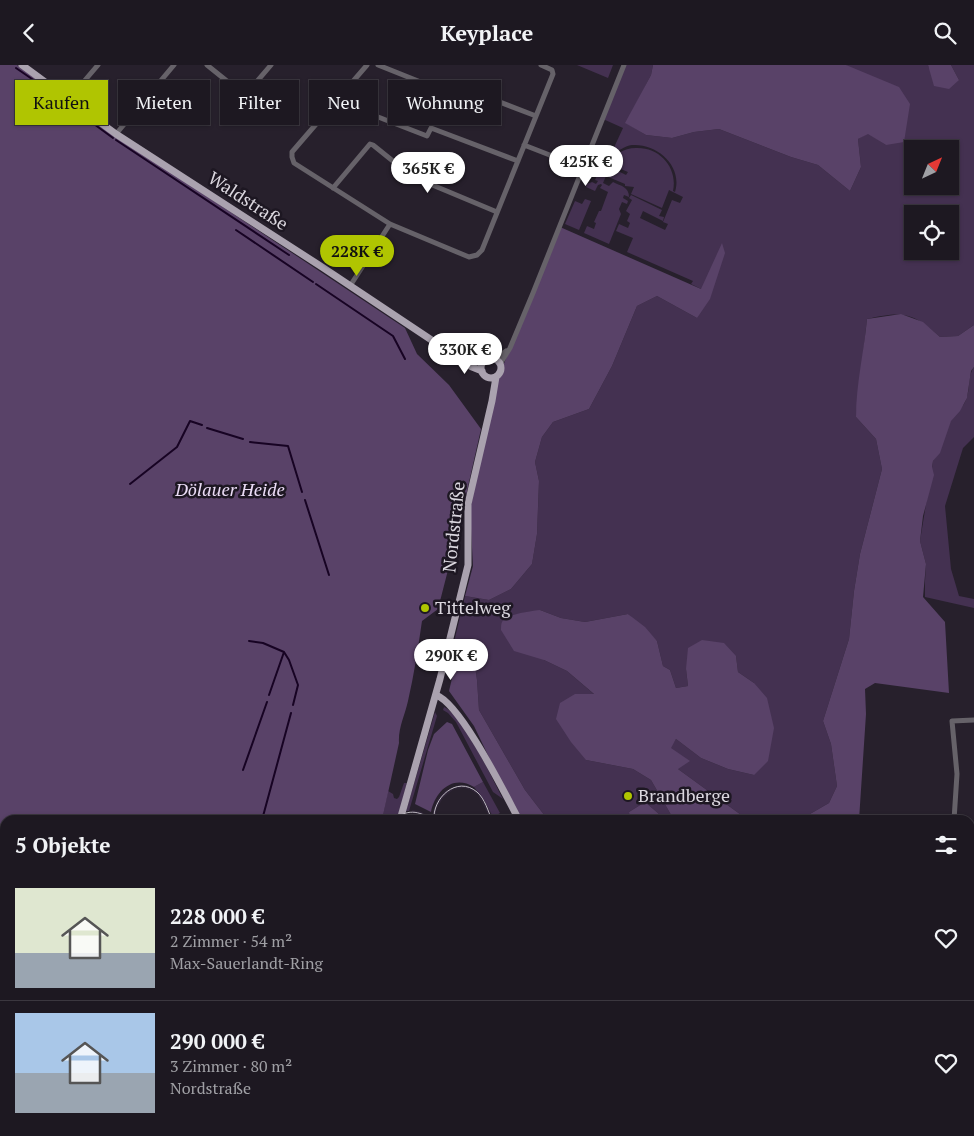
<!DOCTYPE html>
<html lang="de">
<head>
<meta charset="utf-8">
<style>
	:root { --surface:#1d1821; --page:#25212a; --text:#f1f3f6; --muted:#a0a0a5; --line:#3b373f; --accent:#b0c501 }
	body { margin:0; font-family:"PT Serif",serif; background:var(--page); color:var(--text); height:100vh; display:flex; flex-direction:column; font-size:19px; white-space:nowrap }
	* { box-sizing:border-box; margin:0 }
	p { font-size:16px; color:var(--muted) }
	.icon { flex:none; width:28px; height:28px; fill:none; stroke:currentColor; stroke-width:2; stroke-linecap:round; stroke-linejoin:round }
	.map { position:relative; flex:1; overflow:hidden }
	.details { position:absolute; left:0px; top:750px; width:975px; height:321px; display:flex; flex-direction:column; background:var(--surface); border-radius:15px 15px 0 0; box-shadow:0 1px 4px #0004,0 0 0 1px var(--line) }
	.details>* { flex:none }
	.banner { position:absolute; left:15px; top:15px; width:500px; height:45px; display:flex; gap:10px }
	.needle { width:32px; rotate:43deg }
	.buttons { position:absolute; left:904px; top:75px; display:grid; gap:10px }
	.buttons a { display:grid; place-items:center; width:55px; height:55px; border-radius:0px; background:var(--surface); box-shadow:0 1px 4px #0004,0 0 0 1px var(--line); font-size:25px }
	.price { position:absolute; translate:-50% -42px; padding:0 11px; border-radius:18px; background:#fff; color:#222; font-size:16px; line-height:32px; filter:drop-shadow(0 1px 2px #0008) }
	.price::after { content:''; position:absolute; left:50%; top:30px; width:15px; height:11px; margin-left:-8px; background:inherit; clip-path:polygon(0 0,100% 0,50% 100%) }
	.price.current { background:var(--accent); color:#111 }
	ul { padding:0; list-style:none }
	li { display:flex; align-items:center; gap:15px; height:125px; padding:0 15px }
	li+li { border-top:1px solid var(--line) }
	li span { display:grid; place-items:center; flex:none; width:140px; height:100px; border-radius:0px; color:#555 }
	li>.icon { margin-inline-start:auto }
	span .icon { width:60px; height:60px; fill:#fffc; stroke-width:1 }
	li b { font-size:21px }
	h2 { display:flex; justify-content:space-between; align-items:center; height:60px; padding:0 15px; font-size:21px }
	.chip { padding:0 18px; border-radius:0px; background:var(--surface); box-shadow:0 1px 4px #0004,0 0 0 1px var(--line); font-size:18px; line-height:45px }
	.chip.current { background:var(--accent); color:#111 }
	header { display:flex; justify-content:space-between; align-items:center; height:65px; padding:0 15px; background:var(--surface); font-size:22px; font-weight:600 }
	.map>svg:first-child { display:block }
	.built { fill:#2f2537 }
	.green { fill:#443151; fill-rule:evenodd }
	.forest { fill:#594268 }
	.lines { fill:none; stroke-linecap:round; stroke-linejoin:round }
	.stream { stroke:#170323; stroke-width:2 }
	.minor { stroke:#666269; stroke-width:5 }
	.major { stroke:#aaa2af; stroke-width:7 }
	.tram { stroke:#c0bbc4; stroke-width:1 }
	.poi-dot { fill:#b0c501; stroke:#1d1722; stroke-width:2 }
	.labels { text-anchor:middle; stroke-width:5; stroke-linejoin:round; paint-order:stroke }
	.street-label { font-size:18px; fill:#dbd7df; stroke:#1d1722 }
	.park-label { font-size:18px; font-style:italic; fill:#ebdcf6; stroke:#1d1722 }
	.poi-label { font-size:18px; fill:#dbd7df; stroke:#1d1722; text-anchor:start }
</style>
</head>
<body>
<header><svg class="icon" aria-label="back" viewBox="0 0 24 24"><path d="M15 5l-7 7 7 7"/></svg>Keyplace<svg class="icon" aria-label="search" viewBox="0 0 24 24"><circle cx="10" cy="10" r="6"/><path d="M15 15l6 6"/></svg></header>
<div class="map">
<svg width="974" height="1071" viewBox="0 0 974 1071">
	<rect width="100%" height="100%" fill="#27202c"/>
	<!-- built -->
	<path class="built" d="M460 720H466L480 727 494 755H491L478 730 471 725 464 723 454 724 443 733 436 745V755H430L421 749 412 748V745L420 746 433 754V747L437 735 445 726Z
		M791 1066H875L870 1071H796Z"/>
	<!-- green -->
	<path class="green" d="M577 0H613L608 13Z
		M625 0H653L651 10 626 58 646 70 672 73 694 67 719 64 791 92 818 100 850 126 861 102 858 74 868 68 886 80 846 0H928L929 3 959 15 951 0H974V260L958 271 940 272C912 247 903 246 867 254L856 352 876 374 882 404 860 489 854 526 849 574 823 656 831 679 837 721 829 738 810 749V755H748L678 704 670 683 676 674 701 693 728 704 754 710V618L738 607 736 591 686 604 688 621 676 623 670 605 663 601 657 576 628 549 585 557 561 553 540 545 544 595 567 606 595 630 586 695 633 704 651 715 674 755H666L645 737 629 747 630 755H548L525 725 479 645 477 615 474 594 468 580 454 577 465 531 489 535 511 524 532 499 537 469 539 416 535 397 542 372 553 357 589 344 612 301 637 241 657 231 697 253 701 224 691 219 693 216 627 187 633 173 616 166 619 159 628 163 630 158 627 156 630 149 626 146 632 135 629 133 631 130 662 145 659 151 664 152 663 156 643 146 640 153 665 165 668 159 663 157 672 135 680 138 683 132 669 125 662 143 631 129 634 122 625 121V119L606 111 603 118 609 121 613 117C621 121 629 122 629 132L624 130 623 133 628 136 627 139 622 137 619 144 621 149 609 179 584 168 587 161 594 164 596 158 594 157 599 146H601L608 127 600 123 602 120 601 119 598 120 595 126 586 122 587 119 592 117 596 119 598 116 595 115 598 108 589 104 596 88C615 97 618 83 636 83 660 82 678 103 673 126L675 127C683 101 657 78 632 80 624 81 618 87 611 89L623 63 603 54ZM912 84H950V121H912ZM604 97 628 107 626 110 618 106 616 110 601 104ZM912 149H950V186H912Z
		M585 134 591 136 579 165 565 159 575 136 582 139Z
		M974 302V372L963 383 945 441 951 504 959 531 974 534V543L925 532V516L926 499 920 476 933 396C943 384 944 371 950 357 955 348 964 343 967 332 970 322 968 310 974 302Z
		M444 642C464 651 492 714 503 734L493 727 456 657 448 648 443 645Z
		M435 647 437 651 409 746H406Z
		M483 717 500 748 493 752 484 735 474 722Z
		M404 718H407L399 749 392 755H382L388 726 393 729 394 733 397 734 399 732Z"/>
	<!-- forest -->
	<path class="forest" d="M0 0H17L116 71 405 263 417 289 449 320 481 364 458 466 438 544 422 556C418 583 414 610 408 636 405 650 398 663 399 678L382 755H5V1066H133V1071H0Z
		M653 0H846L899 22 910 39 904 77 886 80 868 69 858 74 861 102 850 126 818 100 791 92 719 64 694 67 672 73 646 70 625 58 651 10Z
		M928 0H951L959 15 949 24 934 21Z
		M560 162 701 224 722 178 725 188 710 234 697 253 657 231 637 241 612 301 589 344 553 357 542 372 535 397 539 416 537 469 532 499 511 524 489 535 465 531 473 501 470 445 496 318Z
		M901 249 923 257 940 272 958 271 974 260V302L971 306 967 333 960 346 951 356 940 388 933 396 932 402 934 410 923 451 920 476 926 499 923 532 945 557 949 628 875 618 865 624 866 649 859 755H810V749L829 738 837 721 831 679 823 656 849 574 854 526 860 489 882 404 876 374 856 352C856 319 864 287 867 254Z
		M540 545 561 553 585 557 628 549 645 562 657 576 663 601 670 605 676 623 688 621 686 604 688 583 702 575 724 578 736 591 738 607 754 618 767 633 774 663 768 696 754 710 728 704 701 693 676 674 671 683 690 696 678 704 748 755H674L651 715 633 704 586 695 571 677 556 654 560 638 575 629H594L567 606 544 595 514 586 501 565C501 562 501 559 502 557 506 549 532 546 540 545Z
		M454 577 468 580 474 594 477 615 479 645 525 725 548 755H519L474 661 449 626 454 605 450 596Z
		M447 657 452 659 483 717 474 722C453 709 435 726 431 747L415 739 428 685 434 669Z
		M645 737 666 755H630L629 747Z
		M194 1066H314L313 1071H193Z
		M341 1066H465L474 1069 512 1071 514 1066H723L719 1071H340Z"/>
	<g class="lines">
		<!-- stream -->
		<path class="stream" d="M16 3 64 36
			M68 40 113 73
			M116 75 289 190
			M236 165 313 217
			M316 219 393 271 405 294
			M207 363 243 374
			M250 377 288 381 302 427
			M130 419 177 382 190 356 202 360
			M305 435 329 510
			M249 576 263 578 284 587 289 595 298 620 293 640
			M269 630 284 587
			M243 705 267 637
			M262 755 291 648"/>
		<!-- minor -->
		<path class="minor" d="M207 0 243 29 248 27 271 0
			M367 0 292 87V92L294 98 390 159 469 192 477 190 482 185 553 9 552 5 541 0
			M378 0 458 32 461 31 463 25 466 24 536 51
			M69 34 98 0
			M337 36 427 71 431 63 518 96
			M116 69 174 0
			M524 80 583 103
			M333 123 370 79 373 80 409 109 418 114 497 147
			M350 221 390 159
			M495 294 506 286
			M500 299 510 283 533 228 624 0
			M954 755 957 709 952 656 974 655
			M970 794H974
			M760 1066 765 1071
			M745 1071 749 1066
			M933 1071 934 1066"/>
		<!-- major -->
		<path class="major" d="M22 0 116 69 322 202 472 302 482 306
			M481 303a10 10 0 1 1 20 0a10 10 0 1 1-20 0Z
			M436 630C461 639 505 729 519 755
			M400 755 440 614 468 500V439L492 336 496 312
			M788 1066 793 1071
			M328 1071 329 1066"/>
		<!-- tram -->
		<path class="tram" d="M394 755C406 744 419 745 432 755
			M407 755H416
			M434 755C432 733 457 710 477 727 485 734 488 746 492 755
			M778 1066 783 1071
			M323 1071 324 1066"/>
	</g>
	<!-- markers -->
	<g class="poi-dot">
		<circle cx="425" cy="543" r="5"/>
		<circle cx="628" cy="731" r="5"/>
	</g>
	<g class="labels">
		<!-- street labels -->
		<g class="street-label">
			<text transform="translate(248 136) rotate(33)" y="6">Waldstraße</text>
			<text transform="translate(454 462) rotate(-84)" y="6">Nordstraße</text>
		</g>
		<!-- park labels -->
		<g class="park-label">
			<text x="230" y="431">Dölauer Heide</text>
		</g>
		<!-- poi labels -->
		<g class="poi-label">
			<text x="435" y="549">Tittelweg</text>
			<text x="638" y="737">Brandberge</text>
		</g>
	</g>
</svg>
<div class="buttons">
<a><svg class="needle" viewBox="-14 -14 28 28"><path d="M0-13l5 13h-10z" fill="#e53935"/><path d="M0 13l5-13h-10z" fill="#a0a0a5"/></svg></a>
<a><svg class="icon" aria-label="locate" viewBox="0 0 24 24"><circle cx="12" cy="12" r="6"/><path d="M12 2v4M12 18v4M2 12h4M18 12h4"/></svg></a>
</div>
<b class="price" style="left:586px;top:122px">425K €</b>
<b class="price" style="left:428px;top:129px">365K €</b>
<b class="price current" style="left:357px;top:212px">228K €</b>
<b class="price" style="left:465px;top:310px">330K €</b>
<b class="price" style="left:451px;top:616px">290K €</b>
<div class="banner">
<a class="chip current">Kaufen</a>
<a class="chip">Mieten</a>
<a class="chip">Filter</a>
<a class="chip">Neu</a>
<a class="chip">Wohnung</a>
</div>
<section class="details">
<h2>5 Objekte<svg class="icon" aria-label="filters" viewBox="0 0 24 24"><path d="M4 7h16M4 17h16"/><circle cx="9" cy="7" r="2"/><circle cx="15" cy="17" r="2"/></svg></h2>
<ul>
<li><span style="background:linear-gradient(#dfe7d0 65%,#9aa5b1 0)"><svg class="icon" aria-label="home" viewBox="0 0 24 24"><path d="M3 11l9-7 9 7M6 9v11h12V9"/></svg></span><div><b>228 000 €</b><p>2 Zimmer · 54 m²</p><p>Max-Sauerlandt-Ring</p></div><svg class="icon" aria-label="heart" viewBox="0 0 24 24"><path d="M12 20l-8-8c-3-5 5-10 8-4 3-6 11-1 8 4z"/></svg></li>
<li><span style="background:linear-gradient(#a9c7e8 60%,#9aa5b1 0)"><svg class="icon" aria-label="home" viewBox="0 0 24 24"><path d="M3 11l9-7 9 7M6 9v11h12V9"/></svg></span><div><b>290 000 €</b><p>3 Zimmer · 80 m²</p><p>Nordstraße</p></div><svg class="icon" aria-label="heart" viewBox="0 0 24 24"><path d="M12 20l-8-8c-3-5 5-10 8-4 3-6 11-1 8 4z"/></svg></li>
</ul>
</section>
</div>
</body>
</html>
